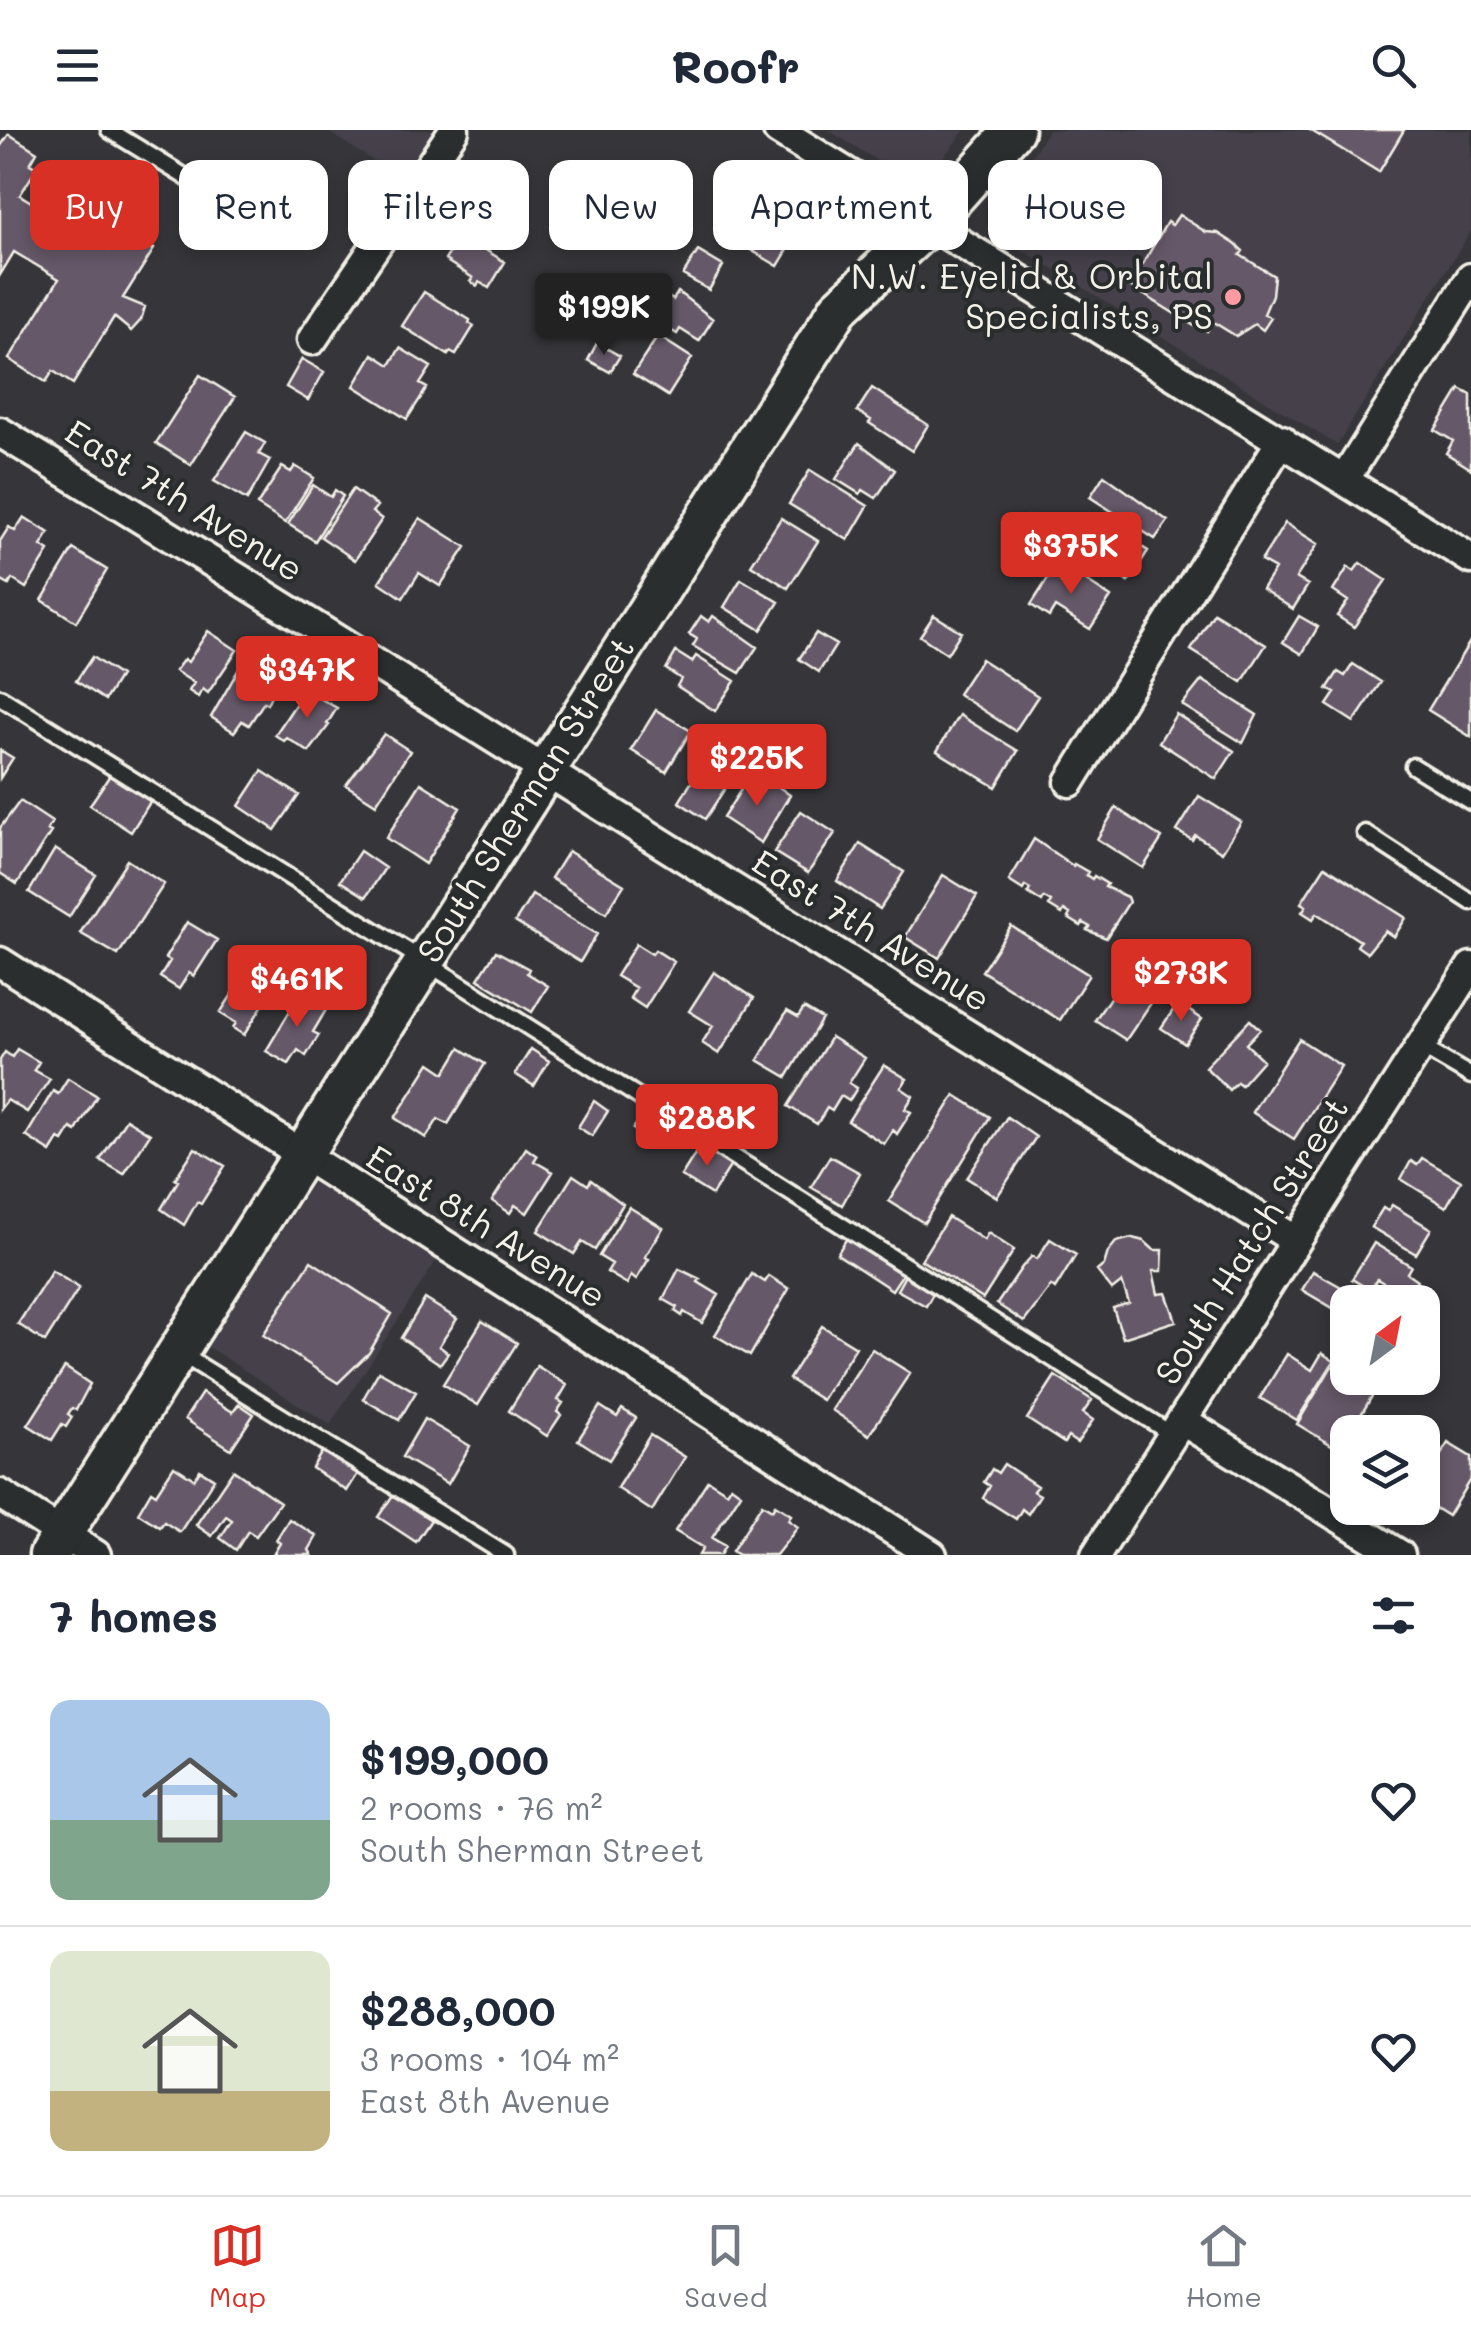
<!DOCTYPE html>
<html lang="en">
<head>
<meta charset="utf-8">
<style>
	:root { --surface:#fff; --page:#f6f6f7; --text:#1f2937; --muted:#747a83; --line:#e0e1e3; --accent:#d93025 }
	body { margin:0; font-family:Mali,sans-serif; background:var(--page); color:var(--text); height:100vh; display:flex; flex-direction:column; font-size:38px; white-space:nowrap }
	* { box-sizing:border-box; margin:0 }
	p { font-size:32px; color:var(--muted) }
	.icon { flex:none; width:55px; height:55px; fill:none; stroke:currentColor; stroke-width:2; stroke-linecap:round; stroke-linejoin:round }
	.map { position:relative; height:1425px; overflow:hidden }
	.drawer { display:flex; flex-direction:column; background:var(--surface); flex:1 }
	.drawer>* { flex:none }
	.hud { position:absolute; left:30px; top:30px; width:1412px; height:90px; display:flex; gap:20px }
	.needle { width:65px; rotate:32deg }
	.tools { position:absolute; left:1330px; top:1155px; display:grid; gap:20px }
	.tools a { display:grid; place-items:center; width:110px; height:110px; border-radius:20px; background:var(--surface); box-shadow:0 5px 15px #0003; font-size:50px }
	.price { position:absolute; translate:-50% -85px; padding:0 22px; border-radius:10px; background:var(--accent); color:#fff; font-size:32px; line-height:65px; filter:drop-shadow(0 2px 5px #0008) }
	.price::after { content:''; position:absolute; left:50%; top:60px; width:30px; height:22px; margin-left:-15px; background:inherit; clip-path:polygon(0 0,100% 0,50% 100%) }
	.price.on { background:#222; color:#fff }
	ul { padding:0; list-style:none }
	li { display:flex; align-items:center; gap:30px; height:250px; padding:0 50px }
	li+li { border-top:2px solid var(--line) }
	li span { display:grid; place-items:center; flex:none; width:280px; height:200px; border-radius:20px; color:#555 }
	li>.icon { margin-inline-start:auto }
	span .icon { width:120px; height:120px; fill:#fffc; stroke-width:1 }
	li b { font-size:42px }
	h2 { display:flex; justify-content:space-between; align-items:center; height:120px; padding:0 50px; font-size:42px }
	.pill { padding:0 35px; border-radius:20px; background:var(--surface); box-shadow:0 5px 15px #0003; font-size:35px; line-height:90px }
	.pill.on { background:var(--accent); color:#fff }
	header { display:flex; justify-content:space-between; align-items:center; height:130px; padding:0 50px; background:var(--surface); font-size:45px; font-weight:700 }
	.tabs { display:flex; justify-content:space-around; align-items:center; height:140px; border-top:2px solid var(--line); background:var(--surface); font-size:28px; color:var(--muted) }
	.tabs a { display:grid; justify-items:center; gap:5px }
	.tabs .on { color:var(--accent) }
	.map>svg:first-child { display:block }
	.built { fill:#444048 }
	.building { fill:#655968; stroke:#f4f1e8; stroke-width:2.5 }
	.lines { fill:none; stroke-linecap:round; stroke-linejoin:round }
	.lane-casing { stroke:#f4f1e8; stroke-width:21 }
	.street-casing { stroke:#f4f1e8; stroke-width:35 }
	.secondary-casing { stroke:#f4f1e8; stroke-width:45 }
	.lane { stroke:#2a2d2e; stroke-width:14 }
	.street { stroke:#2a2d2e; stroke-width:28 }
	.secondary { stroke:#2a2d2e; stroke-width:38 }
	.poi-dot { fill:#ff9aa2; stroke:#2a2d2e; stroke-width:4 }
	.labels { text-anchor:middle; stroke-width:8; stroke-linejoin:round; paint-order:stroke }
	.poi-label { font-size:35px; fill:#f4f1e8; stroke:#2a2d2e; text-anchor:end }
	.street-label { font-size:35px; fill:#f4f1e8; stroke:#2a2d2e }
</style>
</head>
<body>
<header><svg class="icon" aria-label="menu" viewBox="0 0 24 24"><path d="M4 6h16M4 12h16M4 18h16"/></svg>Roofr<svg class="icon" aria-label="search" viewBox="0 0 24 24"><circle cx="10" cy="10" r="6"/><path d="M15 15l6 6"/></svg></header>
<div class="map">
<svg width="1471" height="1425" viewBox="0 0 1471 1425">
	<rect width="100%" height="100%" fill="#36363a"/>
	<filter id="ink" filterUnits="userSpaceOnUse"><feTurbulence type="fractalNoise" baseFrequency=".01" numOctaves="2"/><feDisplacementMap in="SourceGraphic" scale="20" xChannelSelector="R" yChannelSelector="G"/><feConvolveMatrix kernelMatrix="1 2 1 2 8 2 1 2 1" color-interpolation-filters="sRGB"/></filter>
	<g filter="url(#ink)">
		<!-- built -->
		<path class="built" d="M325 0H433L402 49Z
			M828 0H965L930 43 916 49 900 45Z
			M1048 0H1471V101L1337 315 987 98Z
			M315 1049 438 1128 330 1295 208 1217Z"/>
		<!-- building -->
		<path class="building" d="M1310 0H1404L1379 42Z
			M9 4 37 22 30 34 37 38 20 65 41 78 39 81 85 110 87 106 109 120 122 99 154 119 123 168 145 177 141 190 131 201 114 187 73 254 53 241 46 252 9 229 59 149 14 122 0 145V17Z
			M770 61 809 85 778 136 739 113Z
			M1179 85 1206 102 1218 103 1235 114 1243 121 1240 125 1274 146 1272 165 1264 184 1271 188 1263 200 1255 194 1236 206 1213 192 1207 201 1197 195 1196 197 1130 156 1167 92 1172 95Z
			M461 105 505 132 489 158 479 152 477 156 470 151 473 148 445 130Z
			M698 121 723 136 709 160 683 145Z
			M424 162 470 190 469 193 474 196 456 225 450 222 448 225 402 196Z
			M678 162 713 189 699 211 680 199 677 204 661 194 664 189 654 183 665 165 673 170Z
			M658 206 692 228 668 266 633 244Z
			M597 213 620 226 610 242 588 230Z
			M400 218 431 237 420 254 427 258 407 289 354 256 373 224 390 235Z
			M302 229 324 242 308 270 286 257Z
			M200 245 235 267 191 335 156 313Z
			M872 258 928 295 912 321 869 293 871 290 857 281Z
			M1460 259 1471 265V339L1446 323 1453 311 1435 300Z
			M246 302 265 313 259 324 270 330 247 370 214 351Z
			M859 313 895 340 876 368 863 360 860 364 836 349Z
			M295 336 314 348 285 393 257 375 282 337 291 342Z
			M810 340 868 376 848 410 789 374Z
			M1104 345 1168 391 1155 409 1090 367Z
			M313 355 331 367 335 360 343 366 315 411 288 394Z
			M353 359 377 376 372 382 382 389 355 430 321 407Z
			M24 387 49 403 41 416 49 421 26 458 12 449 9 455 0 450V411L9 397 15 401Z
			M1028 387 1052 403 1040 421 1016 405Z
			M420 388 466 417 440 456 419 443 403 468 379 452Z
			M781 388 818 411 788 458 751 435Z
			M1097 389 1148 421 1128 452 1077 419Z
			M1285 393 1318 414 1296 448 1308 455 1293 479 1262 459 1275 439 1261 431Z
			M73 419 107 440 76 492 42 470Z
			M1058 433 1111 467 1090 499 1055 477 1049 487 1031 475Z
			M1360 433 1386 450 1354 497 1337 486 1348 471 1333 461 1348 437 1354 441Z
			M741 449 779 472 761 500 724 477Z
			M1214 483 1266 515 1242 552 1191 520Z
			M934 485 961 502 947 524 920 506Z
			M701 486 709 492 713 486 757 517 740 543 693 516 697 509 689 504Z
			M1299 486 1318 497 1302 524 1283 512Z
			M208 501 237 520 208 563 203 559 198 567 189 561 194 553 175 541 184 529 188 532Z
			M816 503 836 515 819 542 799 529Z
			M1471 510V607L1428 580Z
			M676 522 692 532 696 526 735 551 715 581 677 556 681 549 666 539Z
			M248 523 281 544 267 574 264 572 249 595 242 591 234 602 211 587Z
			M92 527 120 546 105 570 76 551Z
			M981 529 1038 566 1015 601 958 564Z
			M1353 534 1381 552 1354 592 1327 575 1335 563 1327 559 1338 542 1345 546Z
			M1202 550 1257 585 1243 613 1182 575Z
			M305 560 337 578 327 594 329 595 309 622 287 608 284 611 275 605Z
			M656 580 691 601 666 642 631 620Z
			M1176 584 1234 621 1216 649 1159 612Z
			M959 585 1018 621 996 657 937 621Z
			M384 604 410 621 376 674 346 655Z
			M0 620 13 628 0 648Z
			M699 640 726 657 705 689 679 672Z
			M262 641 299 665 275 700 239 676Z
			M112 642 152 669 131 702 90 675Z
			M747 650 762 660 769 650 790 665 761 713 723 688Z
			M421 653 460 678 425 734 386 708Z
			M1199 666 1241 692 1222 722 1195 705 1192 710 1177 701Z
			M20 671 52 692 47 700 51 702 17 754 0 743V698Z
			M1116 678 1162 708 1143 738 1097 709Z
			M801 681 835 703 808 743 774 722Z
			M1034 709 1073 736 1074 734 1088 742 1086 745 1092 749 1094 746 1107 754 1105 757 1127 767 1129 772 1106 808 1087 800 1090 797 1083 793 1081 796 1068 788 1070 784 1064 780 1062 784 1049 776 1051 772 1044 768 1042 772 1028 763 1030 759 1025 756 1023 760 1009 751Z
			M860 714 904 742 880 779 837 751Z
			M55 719 96 745 69 787 29 762Z
			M360 721 385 738 366 767 340 751Z
			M568 721 624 755 606 783 551 748Z
			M127 730 164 754 118 825 80 803Z
			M1325 736 1406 788 1394 807 1385 801 1367 823 1357 816 1360 811 1317 783 1313 789 1302 782 1306 776 1301 773Z
			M943 745 977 766 939 828 905 807Z
			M532 765 597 804 580 832 515 792Z
			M187 792 217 810 194 846 189 843 179 859 160 847 170 831 165 828Z
			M1011 796 1089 845 1060 890 982 841Z
			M636 814 652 824 655 820 674 832 645 878 630 868 636 858 616 846Z
			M496 821 529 839 527 843 548 856 532 882 478 849Z
			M1128 841 1159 861 1126 910 1095 890Z
			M714 842 754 868 719 924 702 913 713 896 689 881Z
			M239 854 266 870 244 905 233 898 236 893 220 883Z
			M300 864 326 880 313 902 319 905 306 926 298 920 289 934 266 921Z
			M1178 873 1202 889 1185 914 1161 898Z
			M804 878 822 889 787 947 758 930 787 881 798 887Z
			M1250 890 1260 899 1246 914 1263 930 1241 955 1237 952 1229 960 1205 937Z
			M831 907 865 928 849 953 857 958 849 971 841 966 832 981 827 978 817 994 788 976Z
			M1299 909 1341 936 1294 1009 1252 982Z
			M460 918 485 934 448 994 438 989 426 1008 395 988 430 933 445 943Z
			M17 919 39 932 34 940 50 949 27 982 7 970 0 979V930L5 922 12 927Z
			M531 919 549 931 534 956 515 944Z
			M884 935 907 949 901 958 913 966 905 979 911 982 897 1004 893 1000 884 1014 848 991Z
			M68 948 97 966 76 1001 71 998 63 1011 59 1009 51 1022 26 1006 53 961 58 964Z
			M955 965 990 987 924 1093 889 1071Z
			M594 971 608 981 592 1006 578 997Z
			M644 983 668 999 657 1015 633 999Z
			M1007 987 1036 1007 997 1067 967 1048Z
			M126 989 150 1004 124 1044 100 1030Z
			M702 1013 733 1032 712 1065 681 1046Z
			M195 1018 225 1036 201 1074 197 1072 184 1095 161 1079 178 1051 175 1049Z
			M526 1018 537 1026 534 1031 553 1042 527 1083 515 1075 510 1083 492 1071Z
			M830 1026 860 1043 842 1075 811 1057Z
			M1422 1028 1461 1051 1446 1077 1401 1049 1411 1031 1417 1035Z
			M573 1045 588 1055 591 1050 623 1074 595 1120 582 1112 574 1124 538 1101Z
			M1392 1075 1431 1099 1416 1124 1371 1097 1383 1078 1388 1081Z
			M629 1077 663 1098 645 1127 649 1129 636 1150 631 1146 627 1154 607 1142 612 1134 599 1126Z
			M948 1087 984 1110 988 1103 1014 1120 983 1169 921 1130Z
			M850 1103 906 1139 892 1160 837 1124Z
			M1132 1108 1144 1111 1154 1120H1163L1162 1141H1153L1158 1164 1166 1163 1176 1191 1123 1208 1113 1178 1129 1173 1122 1152 1112 1160 1097 1141 1104 1135 1108 1122 1116 1112Z
			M1050 1109 1076 1125 1055 1159 1051 1156 1024 1192 997 1174 1022 1137 1032 1126 1037 1129Z
			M1374 1113 1411 1136 1407 1143 1417 1150 1406 1167 1377 1149 1370 1160 1352 1149Z
			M311 1131 392 1184 369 1223 338 1253 263 1205Z
			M679 1139 700 1149 698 1152 719 1165 702 1193 684 1182 682 1186 675 1181 677 1177 663 1169Z
			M908 1140 937 1157 926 1176 897 1160Z
			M52 1141 79 1158 45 1212 18 1194Z
			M1313 1141 1350 1162 1338 1181 1302 1160Z
			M752 1144 765 1152 769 1146 789 1159 750 1226 715 1205Z
			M425 1169 457 1189 439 1216 448 1223 440 1234 401 1208Z
			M482 1191 517 1213 478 1275 443 1254Z
			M822 1196 856 1217 822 1270 789 1249Z
			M872 1219 910 1243 869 1305 832 1280Z
			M1322 1223 1334 1231 1297 1290 1260 1268 1287 1224 1312 1240Z
			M537 1236 567 1255 558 1270 563 1273 557 1282 561 1285 547 1306 509 1281Z
			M1332 1236 1375 1261 1351 1302H1348L1340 1320 1297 1294Z
			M65 1237 90 1254 76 1280 72 1278 68 1284 72 1287 66 1297 62 1294 52 1310 28 1295Z
			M379 1241 416 1262 399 1290 363 1269Z
			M1055 1246 1092 1270 1083 1283 1093 1290 1077 1313 1068 1307 1064 1313 1027 1289Z
			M202 1263 233 1282 239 1274 254 1284 231 1319 185 1289Z
			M600 1276 617 1287 622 1279 636 1288 609 1330 578 1310Z
			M424 1289 470 1316 448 1354 402 1327Z
			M1384 1289 1400 1300 1398 1302H1375Z
			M650 1305 685 1327 652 1381 617 1358Z
			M1448 1313 1471 1327V1348L1448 1386 1422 1370V1355Z
			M323 1320 359 1342 347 1361 312 1338Z
			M1004 1334 1037 1356 1033 1361 1040 1365 1028 1384 1022 1379 1016 1389 983 1368 990 1356 984 1352 992 1339 998 1343Z
			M174 1336 194 1349 200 1340 214 1349 180 1402 164 1392 160 1397 138 1383 151 1361 156 1364Z
			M233 1340 280 1372 256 1406 248 1401 236 1420 220 1408 232 1390 226 1386 212 1406 196 1395Z
			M708 1350 727 1362 731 1356 741 1363 712 1408 725 1416 720 1425H699L703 1418 675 1401Z
			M393 1365 431 1390 416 1412 378 1387Z
			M762 1374 772 1380 775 1375 791 1385 788 1390 798 1397 776 1425H738L732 1421Z
			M289 1389 317 1406 309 1420 312 1425H273L280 1413 276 1410Z"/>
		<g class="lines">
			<!-- lane casing -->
			<g class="lane-casing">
				<path id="lane" d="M109 0 197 54
					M0 567 424 831 1173 1305
					M1413 636 1471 672
					M1365 703 1471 772
					M1420 916 1471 946
					M178 1222 506 1425"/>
			</g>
			<!-- street casing -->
			<g class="street-casing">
				<path id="street" d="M778 0 1471 429
					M312 210 454 0
					M0 302 249 455 1295 1110
					M1344 350 1471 148
					M1070 652 1282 310
					M0 832 932 1425
					M1183 1291 1400 1425
					M0 1364 96 1425
					M1096 1425 1471 837"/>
			</g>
			<!-- secondary casing -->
			<g class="secondary-casing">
				<path id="secondary" d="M49 1425 839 178 931 93 1014 0"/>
			</g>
			<!-- lane -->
			<use href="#lane" class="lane"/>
			<!-- street -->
			<use href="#street" class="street"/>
			<!-- secondary -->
			<use href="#secondary" class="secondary"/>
		</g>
	</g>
	<!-- markers -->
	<circle class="poi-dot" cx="1233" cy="167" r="10"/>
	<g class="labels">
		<!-- poi labels -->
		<g class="poi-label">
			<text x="1213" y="159">N.W. Eyelid &amp; Orbital<tspan x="1213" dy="40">Specialists, PS</tspan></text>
		</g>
		<!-- street labels -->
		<g class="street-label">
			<text transform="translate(184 371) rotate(32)" y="12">East 7th Avenue</text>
			<text transform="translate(526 670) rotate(-58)" y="12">South Sherman Street</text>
			<text transform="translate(871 801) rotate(32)" y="12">East 7th Avenue</text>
			<text transform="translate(486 1097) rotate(32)" y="12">East 8th Avenue</text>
			<text transform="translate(1252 1111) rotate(-58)" y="12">South Hatch Street</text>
		</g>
	</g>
</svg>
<div class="tools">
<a><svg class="needle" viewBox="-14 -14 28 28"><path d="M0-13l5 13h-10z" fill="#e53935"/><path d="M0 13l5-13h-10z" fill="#747a83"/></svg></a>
<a><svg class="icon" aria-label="layers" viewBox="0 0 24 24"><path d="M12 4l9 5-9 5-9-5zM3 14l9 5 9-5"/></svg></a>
</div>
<b class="price on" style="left:604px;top:228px">$199K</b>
<b class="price" style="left:1071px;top:467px">$375K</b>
<b class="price" style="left:307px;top:591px">$347K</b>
<b class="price" style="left:757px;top:679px">$225K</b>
<b class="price" style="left:1181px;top:894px">$273K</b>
<b class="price" style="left:297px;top:900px">$461K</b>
<b class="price" style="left:707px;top:1039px">$288K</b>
<div class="hud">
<a class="pill on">Buy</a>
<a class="pill">Rent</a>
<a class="pill">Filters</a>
<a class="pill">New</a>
<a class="pill">Apartment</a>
<a class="pill">House</a>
</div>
</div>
<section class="drawer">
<h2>7 homes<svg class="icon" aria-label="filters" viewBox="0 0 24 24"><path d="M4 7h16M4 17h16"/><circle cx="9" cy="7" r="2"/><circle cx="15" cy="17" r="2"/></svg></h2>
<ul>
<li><span style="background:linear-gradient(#a9c7e8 60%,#7fa58c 0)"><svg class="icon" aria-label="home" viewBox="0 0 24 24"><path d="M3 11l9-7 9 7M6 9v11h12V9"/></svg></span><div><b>$199,000</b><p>2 rooms · 76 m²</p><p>South Sherman Street</p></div><svg class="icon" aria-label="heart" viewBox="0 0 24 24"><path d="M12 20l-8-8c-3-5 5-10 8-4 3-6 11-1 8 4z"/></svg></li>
<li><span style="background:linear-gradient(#dfe7d0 70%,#c2b280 0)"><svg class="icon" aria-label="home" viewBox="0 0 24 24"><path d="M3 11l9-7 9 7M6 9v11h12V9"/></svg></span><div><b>$288,000</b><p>3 rooms · 104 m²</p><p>East 8th Avenue</p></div><svg class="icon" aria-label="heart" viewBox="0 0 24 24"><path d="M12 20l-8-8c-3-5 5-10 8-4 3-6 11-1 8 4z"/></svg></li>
</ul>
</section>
<nav class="tabs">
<a class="on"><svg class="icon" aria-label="map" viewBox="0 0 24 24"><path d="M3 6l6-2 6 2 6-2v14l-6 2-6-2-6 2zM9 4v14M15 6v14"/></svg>Map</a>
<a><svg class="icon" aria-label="saved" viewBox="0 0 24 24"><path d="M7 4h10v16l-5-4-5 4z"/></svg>Saved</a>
<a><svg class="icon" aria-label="home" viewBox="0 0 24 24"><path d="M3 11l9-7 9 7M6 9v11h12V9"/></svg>Home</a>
</nav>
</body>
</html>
